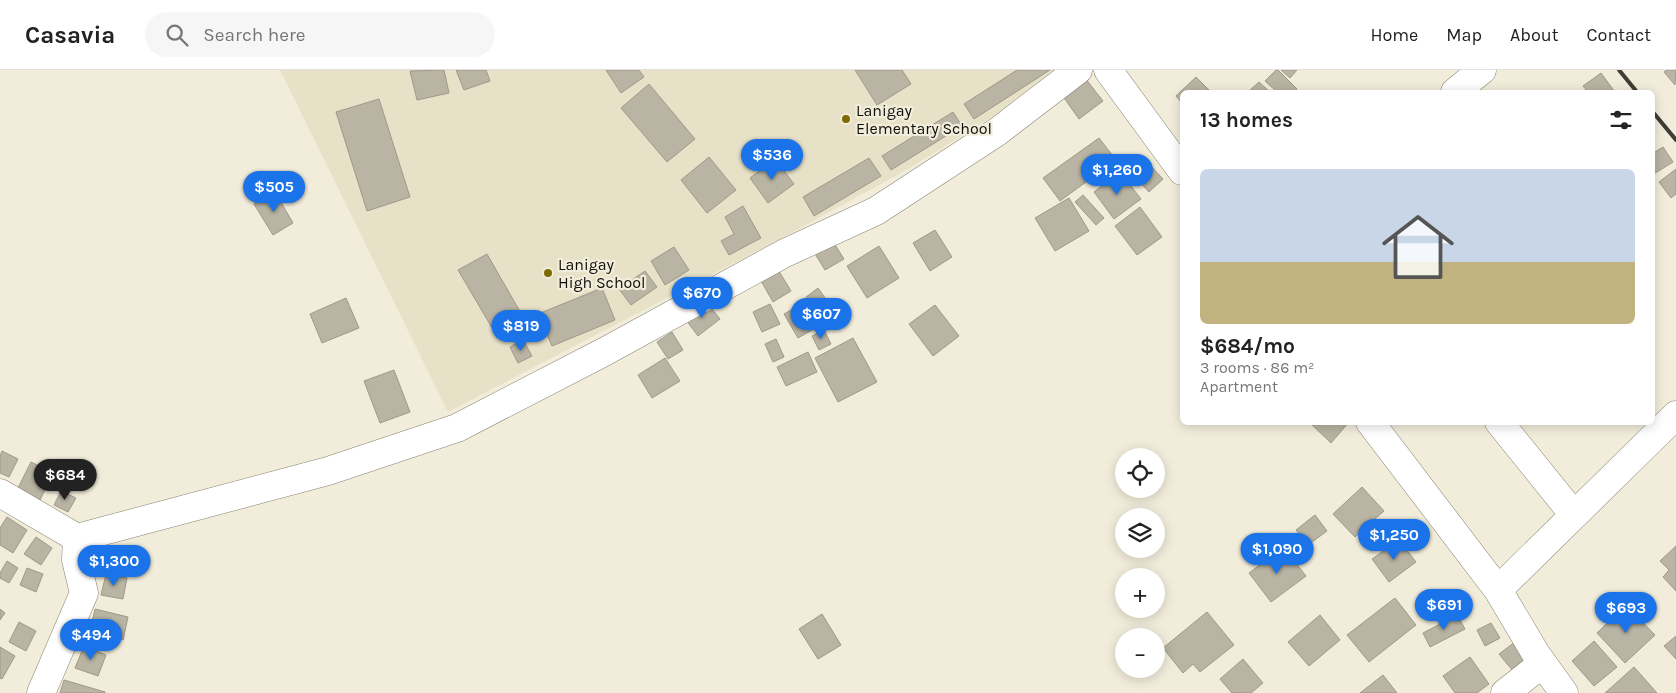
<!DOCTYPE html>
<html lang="en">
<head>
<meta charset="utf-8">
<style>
	:root { --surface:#fff; --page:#f6f6f6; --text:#222; --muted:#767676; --line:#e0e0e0; --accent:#1a73e8 }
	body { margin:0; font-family:Karla,sans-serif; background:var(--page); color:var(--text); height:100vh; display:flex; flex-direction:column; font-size:19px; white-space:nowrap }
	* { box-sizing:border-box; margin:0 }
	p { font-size:16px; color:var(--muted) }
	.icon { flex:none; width:28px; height:28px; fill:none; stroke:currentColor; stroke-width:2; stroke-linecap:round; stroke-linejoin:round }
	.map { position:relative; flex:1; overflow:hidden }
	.sheet { position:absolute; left:1180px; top:20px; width:475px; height:335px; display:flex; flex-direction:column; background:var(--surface); border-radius:8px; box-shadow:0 2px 12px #0003 }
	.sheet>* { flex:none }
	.tools { position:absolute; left:1115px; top:378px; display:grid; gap:10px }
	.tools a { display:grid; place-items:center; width:50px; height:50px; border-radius:50%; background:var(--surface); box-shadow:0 2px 12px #0003; font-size:25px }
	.price { position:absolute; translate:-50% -42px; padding:0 11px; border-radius:18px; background:var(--accent); color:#fff; font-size:16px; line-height:32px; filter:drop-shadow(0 1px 2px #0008) }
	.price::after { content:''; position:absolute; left:50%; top:30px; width:15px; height:11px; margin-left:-8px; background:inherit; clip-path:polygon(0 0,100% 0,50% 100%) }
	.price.selected { background:#222; color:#fff }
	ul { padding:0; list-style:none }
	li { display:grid; align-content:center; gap:10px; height:265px; padding:0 20px }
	li span { display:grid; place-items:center; height:155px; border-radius:8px; color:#555 }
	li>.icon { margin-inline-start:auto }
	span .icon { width:90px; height:90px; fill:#fffc; stroke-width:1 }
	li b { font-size:21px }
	h2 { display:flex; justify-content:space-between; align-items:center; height:60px; padding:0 20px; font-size:21px }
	header { display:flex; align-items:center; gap:30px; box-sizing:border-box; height:70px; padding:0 25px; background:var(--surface); border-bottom:1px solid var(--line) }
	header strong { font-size:24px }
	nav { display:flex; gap:28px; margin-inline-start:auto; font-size:18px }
	.search { width:350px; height:45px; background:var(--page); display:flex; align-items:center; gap:12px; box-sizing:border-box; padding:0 18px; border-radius:28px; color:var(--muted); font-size:19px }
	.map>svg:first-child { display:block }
	.built { fill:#e7e1c8 }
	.building { fill:#b9b4a3; stroke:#9e9989 }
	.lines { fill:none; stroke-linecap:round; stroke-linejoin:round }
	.minor-casing { stroke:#878373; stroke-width:29 }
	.minor { stroke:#fff; stroke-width:28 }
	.rail { stroke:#3f3d35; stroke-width:4 }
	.poi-dot { fill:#7f6900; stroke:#f2eddb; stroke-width:2 }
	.labels { text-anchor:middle; stroke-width:4.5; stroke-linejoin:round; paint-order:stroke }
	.poi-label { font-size:16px; fill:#100e09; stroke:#f2eddb; text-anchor:start }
</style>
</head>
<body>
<header>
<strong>Casavia</strong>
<div class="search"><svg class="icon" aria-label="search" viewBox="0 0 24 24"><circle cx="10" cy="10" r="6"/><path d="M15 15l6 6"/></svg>Search here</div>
<nav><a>Home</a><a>Map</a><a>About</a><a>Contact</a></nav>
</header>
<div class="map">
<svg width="1676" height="623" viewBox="0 0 1676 623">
	<rect width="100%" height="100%" fill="#f2eddb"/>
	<!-- built -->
	<path class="built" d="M280 0H1067L910 98 784 167 448 342Z"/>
	<!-- building -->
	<path class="building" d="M444 0 449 23 417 30 410 1Z
		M456 0H486L490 11 464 20Z
		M606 0H639L644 7 621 23Z
		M855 0H902L911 14 877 35Z
		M1017 0H1050L974 49 964 34Z
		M1276 0H1278L1297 19 1293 22H1277L1265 11Z
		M1281 0H1297L1290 8Z
		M1666 0H1676L1675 15 1664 2Z
		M1601 3 1615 22H1588L1583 16Z
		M1196 7 1211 22H1182V33L1176 26Z
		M1085 8 1103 31 1079 49 1062 25Z
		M1259 12 1270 22H1248Z
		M649 14 695 69 667 92 621 38Z
		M379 29 410 127 367 141 336 42Z
		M953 42 962 56 891 100 882 86Z
		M1099 68 1116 90 1060 131 1043 108Z
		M1663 77 1673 92 1652 105V84Z
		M709 87 736 120 707 143 681 110Z
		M869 88 881 106 814 146 803 127Z
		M775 89 794 114 768 133 750 108Z
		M1148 93 1163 109 1149 122 1134 106Z
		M1676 99V124L1671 128 1659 112Z
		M1120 102 1141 129 1114 149 1094 122Z
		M275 122 293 153 273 165 254 134Z
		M1083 125 1104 148 1096 155 1075 132Z
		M1069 128 1089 161 1055 181 1035 148Z
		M743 136 761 168 729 185 721 171 734 164 725 147Z
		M1140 137 1162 167 1137 185 1115 156Z
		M935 160 952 187 930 201 913 173Z
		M832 170 844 189 825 200 814 182Z
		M879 176 899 208 867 228 847 196Z
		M674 177 689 200 665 215 651 191Z
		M487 184 526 252 498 268 458 200Z
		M777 198 791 221 773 232 760 209Z
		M645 201 657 217 631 235 619 219Z
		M602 218 615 250 552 276 538 244Z
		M818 218 833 239 822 248 806 227Z
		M346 228 359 258 322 273 310 244Z
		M805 232 819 256 798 268 784 244Z
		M707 233 720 249 698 266 683 246Z
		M770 234 780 254 762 262 753 242Z
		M935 235 959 266 933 286 909 254Z
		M824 260 831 274 819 280 812 266Z
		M672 262 683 280 668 289 657 272Z
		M853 268 877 312 838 332 815 288Z
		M776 269 784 287 773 292 765 274Z
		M523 270 532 286 518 293 510 277Z
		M808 282 817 302 786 316 777 297Z
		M665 288 680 311 652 328 638 305Z
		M394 300 410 342 380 353 364 311Z
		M1309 352H1349L1331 373Z
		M2 381 18 389 9 407 0 403V386Z
		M31 392 53 403 40 430 17 420Z
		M1362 417 1384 441 1355 467 1333 444Z
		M61 421 76 428 68 442 54 435Z
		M1315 445 1327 461 1308 475 1296 460Z
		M7 447 27 460 13 483 0 475V458Z
		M36 467 52 478 41 495 24 484Z
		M1399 470 1416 492 1389 512 1372 489Z
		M1676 476V521L1663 507 1669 500 1660 491Z
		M1283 477 1306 506 1271 532 1249 503Z
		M7 491 18 498 9 513 0 508V503Z
		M27 498 43 504 36 522 20 515Z
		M106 504 127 508 123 529 101 525Z
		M1395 528 1416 555 1369 592 1347 565Z
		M1626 535 1655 565 1625 593 1597 563Z
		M0 539 5 543 0 550Z
		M95 539 128 547 123 570 116 568 115 574 101 571 103 565 90 562Z
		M1207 542 1234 575 1200 602 1193 594 1183 603 1163 578Z
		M822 544 841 575 818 589 799 559Z
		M1320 545 1340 570 1309 596 1288 572Z
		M1457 545 1465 559 1430 577 1423 563Z
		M19 552 36 561 26 581 9 572Z
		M1491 553 1500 568 1485 576 1477 560Z
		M1676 566V589L1664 576Z
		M1594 571 1617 597 1594 616 1572 591Z
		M1515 572 1528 589 1513 601 1499 584Z
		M84 576 106 585 98 606 75 598Z
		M0 577 15 586 2 609 0 608Z
		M1470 587 1489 614 1477 623H1455L1443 606Z
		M1243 589 1263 613 1251 623H1232L1220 609Z
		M1634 597 1657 623H1605Z
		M1383 605 1397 623H1360Z
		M64 610 105 622V623H60Z"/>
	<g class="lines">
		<!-- minor casing -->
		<g class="minor-casing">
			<path id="minor" d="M1108 0 1182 101
				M1455 22 1482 0
				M1370 352 1498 520 1536 584 1564 623
				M1499 352 1574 445
				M0 423 77 468
				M1498 520 1676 345
				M41 623 84 523 76 490 77 468 328 401 457 358 604 282 785 183 876 141 997 62 1078 0
				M1505 623 1542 594"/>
		</g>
		<!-- minor -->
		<use href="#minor" class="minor"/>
		<!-- rail -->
		<path class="rail" d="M1619 0 1637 22
			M1652 41 1676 70"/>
	</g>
	<!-- markers -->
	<g class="poi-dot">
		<circle cx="846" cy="49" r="5"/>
		<circle cx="548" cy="203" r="5"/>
	</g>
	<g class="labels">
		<!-- poi labels -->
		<g class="poi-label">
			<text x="856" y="46">Lanigay<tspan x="856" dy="18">Elementary School</tspan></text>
			<text x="558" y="200">Lanigay<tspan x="558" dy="18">High School</tspan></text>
		</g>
	</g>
</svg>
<div class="tools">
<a><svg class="icon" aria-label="locate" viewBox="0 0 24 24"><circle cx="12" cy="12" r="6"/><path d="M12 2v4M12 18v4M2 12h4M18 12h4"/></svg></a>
<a><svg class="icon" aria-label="layers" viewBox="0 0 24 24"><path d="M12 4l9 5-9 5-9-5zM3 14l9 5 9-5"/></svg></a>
<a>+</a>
<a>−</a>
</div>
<b class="price" style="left:772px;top:111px">$536</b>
<b class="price" style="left:1117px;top:126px">$1,260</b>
<b class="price" style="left:274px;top:143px">$505</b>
<b class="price" style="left:702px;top:249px">$670</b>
<b class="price" style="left:821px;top:270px">$607</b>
<b class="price" style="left:521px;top:282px">$819</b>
<b class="price selected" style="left:65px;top:431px">$684</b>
<b class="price" style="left:1394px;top:491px">$1,250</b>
<b class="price" style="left:1277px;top:505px">$1,090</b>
<b class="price" style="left:114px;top:517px">$1,300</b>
<b class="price" style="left:1444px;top:561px">$691</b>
<b class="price" style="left:1626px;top:564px">$693</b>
<b class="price" style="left:91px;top:591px">$494</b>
<section class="sheet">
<h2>13 homes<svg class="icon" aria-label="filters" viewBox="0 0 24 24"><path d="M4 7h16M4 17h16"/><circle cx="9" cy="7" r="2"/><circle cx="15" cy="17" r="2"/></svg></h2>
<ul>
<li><span style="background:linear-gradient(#c9d6e8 60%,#c2b280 0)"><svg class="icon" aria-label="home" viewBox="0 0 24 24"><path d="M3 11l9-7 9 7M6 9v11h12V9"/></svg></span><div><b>$684/mo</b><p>3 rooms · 86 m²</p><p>Apartment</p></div></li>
</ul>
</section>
</div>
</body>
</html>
